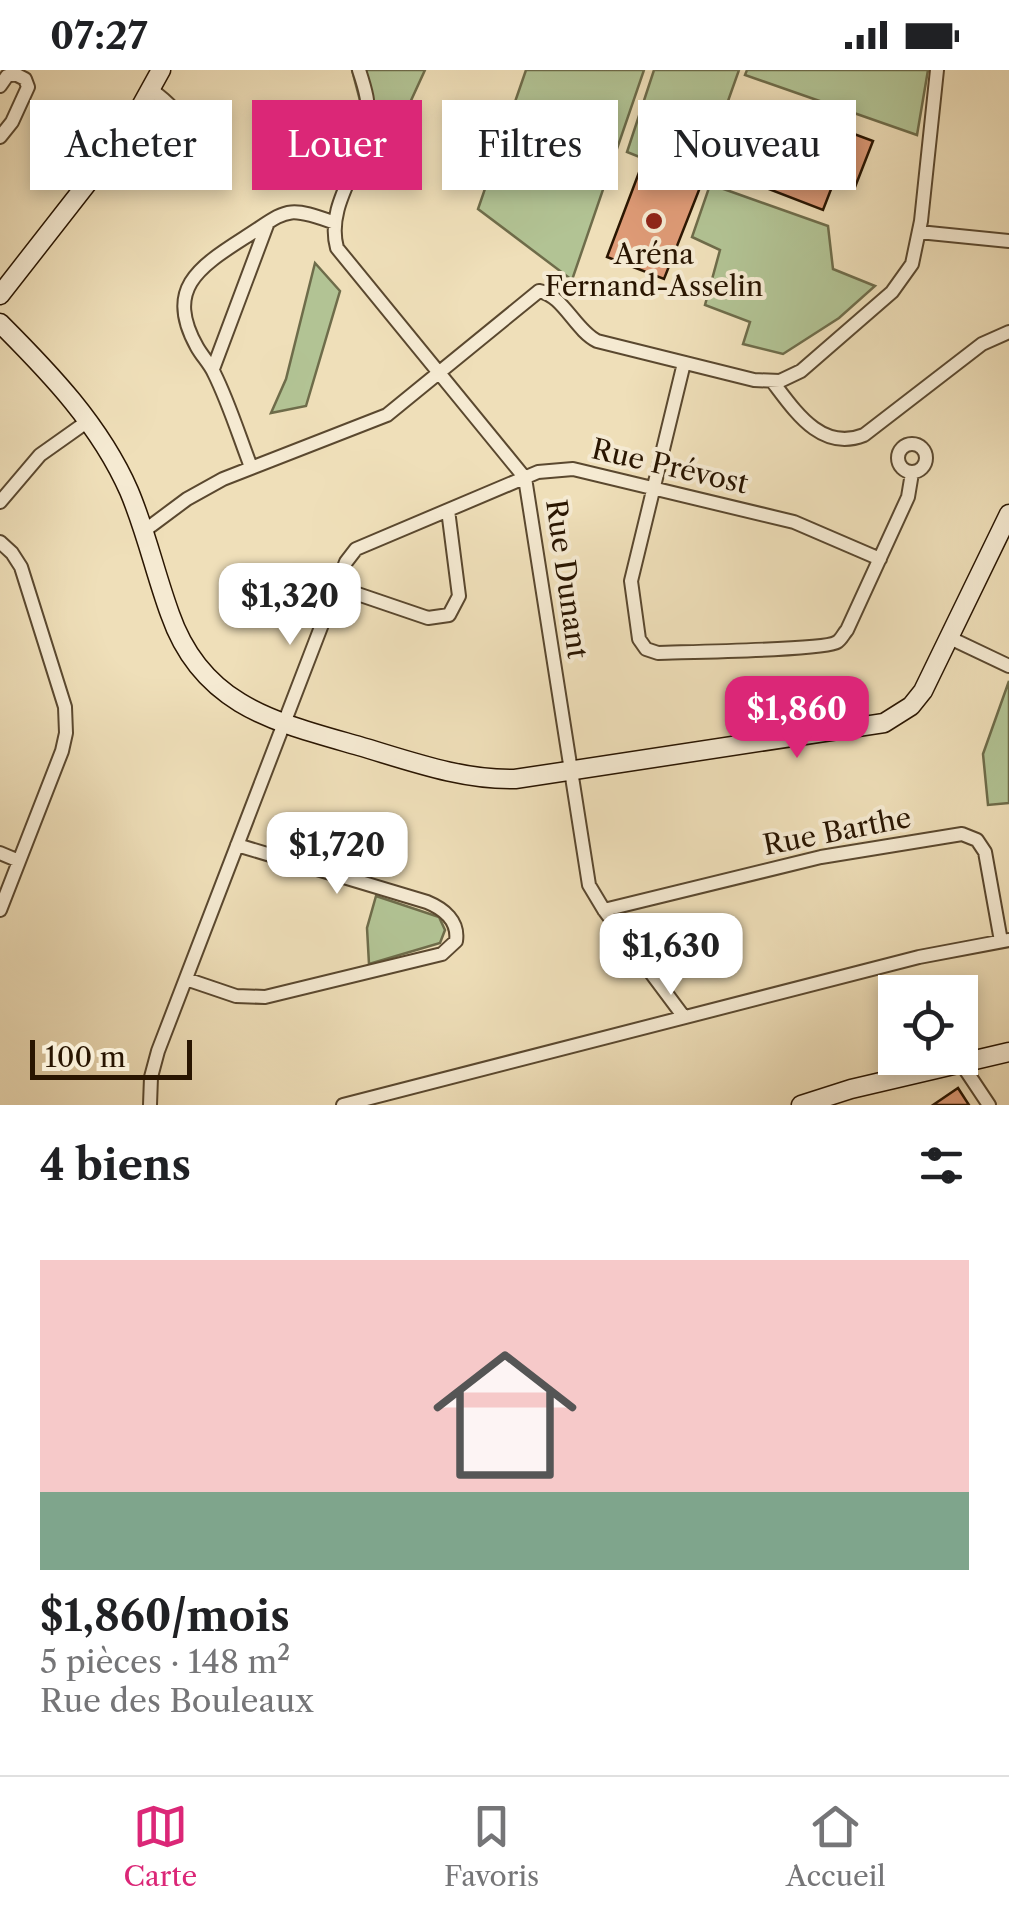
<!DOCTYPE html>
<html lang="fr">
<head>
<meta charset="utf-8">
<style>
	:root { --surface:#fff; --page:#f6f6f6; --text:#202124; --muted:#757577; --line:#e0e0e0; --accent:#db2777 }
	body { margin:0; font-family:"Libre Caslon Text",serif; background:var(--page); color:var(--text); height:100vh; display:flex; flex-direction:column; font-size:38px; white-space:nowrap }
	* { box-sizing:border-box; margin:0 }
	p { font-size:32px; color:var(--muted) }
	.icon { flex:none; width:55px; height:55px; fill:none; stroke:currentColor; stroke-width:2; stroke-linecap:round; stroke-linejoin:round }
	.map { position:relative; height:1035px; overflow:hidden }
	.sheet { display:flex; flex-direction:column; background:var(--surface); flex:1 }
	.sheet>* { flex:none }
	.guide { position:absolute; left:30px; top:30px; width:950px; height:90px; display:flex; gap:20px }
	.controls { position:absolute; left:878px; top:905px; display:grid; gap:20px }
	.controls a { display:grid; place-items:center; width:100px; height:100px; border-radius:0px; background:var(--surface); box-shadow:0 5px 15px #0003; font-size:50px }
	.scale { position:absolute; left:30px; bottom:25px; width:162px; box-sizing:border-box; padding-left:10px; border:5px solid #291501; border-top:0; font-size:28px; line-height:35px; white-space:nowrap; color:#291501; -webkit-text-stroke:8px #f5ead2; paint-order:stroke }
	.price { position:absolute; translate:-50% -85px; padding:0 22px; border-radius:20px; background:#fff; color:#222; font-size:32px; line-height:65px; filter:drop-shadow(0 2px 5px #0008) }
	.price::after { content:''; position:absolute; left:50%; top:60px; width:30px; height:22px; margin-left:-15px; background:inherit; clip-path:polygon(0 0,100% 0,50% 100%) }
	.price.selected { background:var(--accent); color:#fff }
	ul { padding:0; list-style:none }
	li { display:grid; align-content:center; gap:20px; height:530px; padding:0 40px }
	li+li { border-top:2px solid var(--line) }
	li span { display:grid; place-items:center; height:310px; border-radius:0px; color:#555 }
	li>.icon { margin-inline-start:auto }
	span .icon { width:180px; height:180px; fill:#fffc; stroke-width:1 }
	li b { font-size:42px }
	h2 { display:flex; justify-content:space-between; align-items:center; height:120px; padding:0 40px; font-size:42px }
	.tag { padding:0 35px; border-radius:0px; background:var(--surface); box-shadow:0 5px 15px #0003; font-size:35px; line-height:90px }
	.tag.selected { background:var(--accent); color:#fff }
	.status { display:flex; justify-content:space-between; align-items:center; height:70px; padding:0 50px; background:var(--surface); direction:ltr }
	.status svg { height:28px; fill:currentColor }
	.dock { display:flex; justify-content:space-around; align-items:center; height:140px; border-top:2px solid var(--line); background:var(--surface); font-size:28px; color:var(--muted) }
	.dock a { display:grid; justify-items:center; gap:5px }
	.dock .selected { color:var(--accent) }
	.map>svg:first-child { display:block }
	.green { fill:#b2c394; stroke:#6e6c4a; stroke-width:2.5 }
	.building { fill:#df9b77; stroke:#291501; stroke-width:2.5 }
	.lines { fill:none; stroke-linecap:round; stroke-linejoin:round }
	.street-casing { stroke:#5a482f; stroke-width:16 }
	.secondary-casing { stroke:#291501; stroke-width:21 }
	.street { stroke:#f5ead2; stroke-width:12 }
	.secondary { stroke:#f5ead2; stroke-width:18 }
	.poi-dot { fill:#8f2418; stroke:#f5ead2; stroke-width:4 }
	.labels { text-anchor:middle; stroke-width:8; stroke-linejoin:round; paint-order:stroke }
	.poi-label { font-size:28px; fill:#291501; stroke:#f5ead2 }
	.street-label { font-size:28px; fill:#291501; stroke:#f5ead2 }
</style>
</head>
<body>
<div class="status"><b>07:27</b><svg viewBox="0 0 49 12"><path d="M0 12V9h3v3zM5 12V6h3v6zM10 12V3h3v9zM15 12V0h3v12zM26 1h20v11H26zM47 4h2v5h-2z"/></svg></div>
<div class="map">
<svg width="1009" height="1035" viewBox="0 0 1009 1035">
	<rect width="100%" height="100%" fill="#efdfb9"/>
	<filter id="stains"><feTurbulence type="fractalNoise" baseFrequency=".002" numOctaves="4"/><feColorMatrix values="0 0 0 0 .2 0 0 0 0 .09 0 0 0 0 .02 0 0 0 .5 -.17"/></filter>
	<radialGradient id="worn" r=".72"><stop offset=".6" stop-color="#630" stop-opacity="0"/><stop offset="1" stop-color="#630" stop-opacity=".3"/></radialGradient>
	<!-- green -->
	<path class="green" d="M352 0H425L397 61H368Z
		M526 0H644L572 210 478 139Z
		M654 0H739L717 62 718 117 828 156 833 199 875 216 839 248 783 284 743 274 750 252 705 235 720 180 692 167 710 115 627 82Z
		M747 0H928L917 65 745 5Z
		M315 193 340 221 306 336 271 343 286 309Z
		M1009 611V733L988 735 983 684Z
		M376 826 439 847 445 860 440 873 369 894 367 858Z"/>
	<!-- building -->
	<path class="building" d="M819 51 873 71 855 117 835 109 823 140 730 104 742 72 802 95Z
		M643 92 701 115 664 209 607 187Z
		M958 1018 969 1035H933Z"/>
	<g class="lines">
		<!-- street casing -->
		<g class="street-casing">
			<path id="street" d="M359 0C365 18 370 35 368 55 363 96 325 135 337 178L525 408 589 815 604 840 684 947
				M0 16 7 6 15 4 25 9 28 17 12 52 0 67
				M127 62C136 66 148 73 158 73 164 73 169 71 173 66 191 47 165 31 152 20
				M919 162 1009 171
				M684 293 631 511 639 569 646 579 658 583C683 582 826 580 837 572 841 570 844 563 847 560L908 427 912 403
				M213 299 267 155
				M772 311C795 341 821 382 864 365L982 274 1009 262
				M898 388a14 14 0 1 1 28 0a14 14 0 1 1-28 0Z
				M251 397C239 366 229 333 214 303 210 294 202 286 197 277 165 220 197 198 244 168 287 141 284 134 335 153
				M0 432 40 385 88 351
				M144 461 187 429 223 409 387 345 539 221C563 225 575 260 597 271L754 310 780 311 801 301 892 222 912 194 921 151 937 0
				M0 472 12 483 21 497 65 637 66 663 62 681 0 840
				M337 517 428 548 449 545 459 526 448 440
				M950 568 1009 596
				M0 783 19 791
				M604 840 821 787 962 764 977 770 985 782 1001 871
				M186 909 236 926 265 927 442 884 456 871C459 851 444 839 427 832L237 775
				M961 993 989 1035
				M150 1035 151 1007 158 981 346 492 356 479 538 402 573 399 794 452 880 489
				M343 1035 919 887 1009 870"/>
		</g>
		<!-- secondary casing -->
		<g class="secondary-casing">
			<path id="secondary" d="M0 225 125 65 161 0
				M0 253C50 303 100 355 129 421 146 461 155 503 170 544 202 636 275 652 359 676 410 691 461 710 515 709L884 653 911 636 923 621 1009 444
				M801 1035 851 1019 1009 982"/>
		</g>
		<!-- street -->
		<use href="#street" class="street"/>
		<!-- secondary -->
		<use href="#secondary" class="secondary"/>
	</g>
	<!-- markers -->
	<circle class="poi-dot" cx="654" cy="151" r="10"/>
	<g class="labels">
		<!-- poi labels -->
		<g class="poi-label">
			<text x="654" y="194">Aréna<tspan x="654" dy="32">Fernand-Asselin</tspan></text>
		</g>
		<!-- street labels -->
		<g class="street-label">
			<text transform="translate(670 396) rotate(13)" y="10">Rue Prévost</text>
			<text transform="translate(567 509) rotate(82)" y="10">Rue Dunant</text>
			<text transform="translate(837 761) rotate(-11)" y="10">Rue Barthe</text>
		</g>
	</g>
	<rect width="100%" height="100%" filter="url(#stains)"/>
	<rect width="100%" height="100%" fill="url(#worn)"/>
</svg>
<div class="controls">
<a><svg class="icon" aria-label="locate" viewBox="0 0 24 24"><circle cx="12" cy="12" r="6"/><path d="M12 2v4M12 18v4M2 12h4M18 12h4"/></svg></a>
</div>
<div class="scale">100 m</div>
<b class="price" style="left:290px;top:578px">$1,320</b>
<b class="price selected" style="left:797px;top:691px">$1,860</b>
<b class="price" style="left:337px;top:827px">$1,720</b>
<b class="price" style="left:671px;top:928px">$1,630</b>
<div class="guide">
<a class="tag">Acheter</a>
<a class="tag selected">Louer</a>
<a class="tag">Filtres</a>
<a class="tag">Nouveau</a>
</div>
</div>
<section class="sheet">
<h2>4 biens<svg class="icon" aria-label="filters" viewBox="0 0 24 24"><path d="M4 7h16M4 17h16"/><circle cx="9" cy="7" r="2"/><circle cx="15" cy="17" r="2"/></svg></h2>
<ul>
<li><span style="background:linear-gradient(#f6c9c9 75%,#7fa58c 0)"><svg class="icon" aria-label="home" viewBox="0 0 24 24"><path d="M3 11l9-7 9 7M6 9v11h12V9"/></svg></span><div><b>$1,860/mois</b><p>5 pièces · 148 m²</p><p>Rue des Bouleaux</p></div></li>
</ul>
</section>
<nav class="dock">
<a class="selected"><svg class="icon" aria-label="map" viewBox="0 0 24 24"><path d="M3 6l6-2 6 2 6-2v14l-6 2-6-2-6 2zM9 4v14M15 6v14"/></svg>Carte</a>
<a><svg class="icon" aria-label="saved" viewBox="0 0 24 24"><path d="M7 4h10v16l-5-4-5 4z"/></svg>Favoris</a>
<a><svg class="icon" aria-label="home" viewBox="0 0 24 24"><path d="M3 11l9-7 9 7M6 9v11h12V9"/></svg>Accueil</a>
</nav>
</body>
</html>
